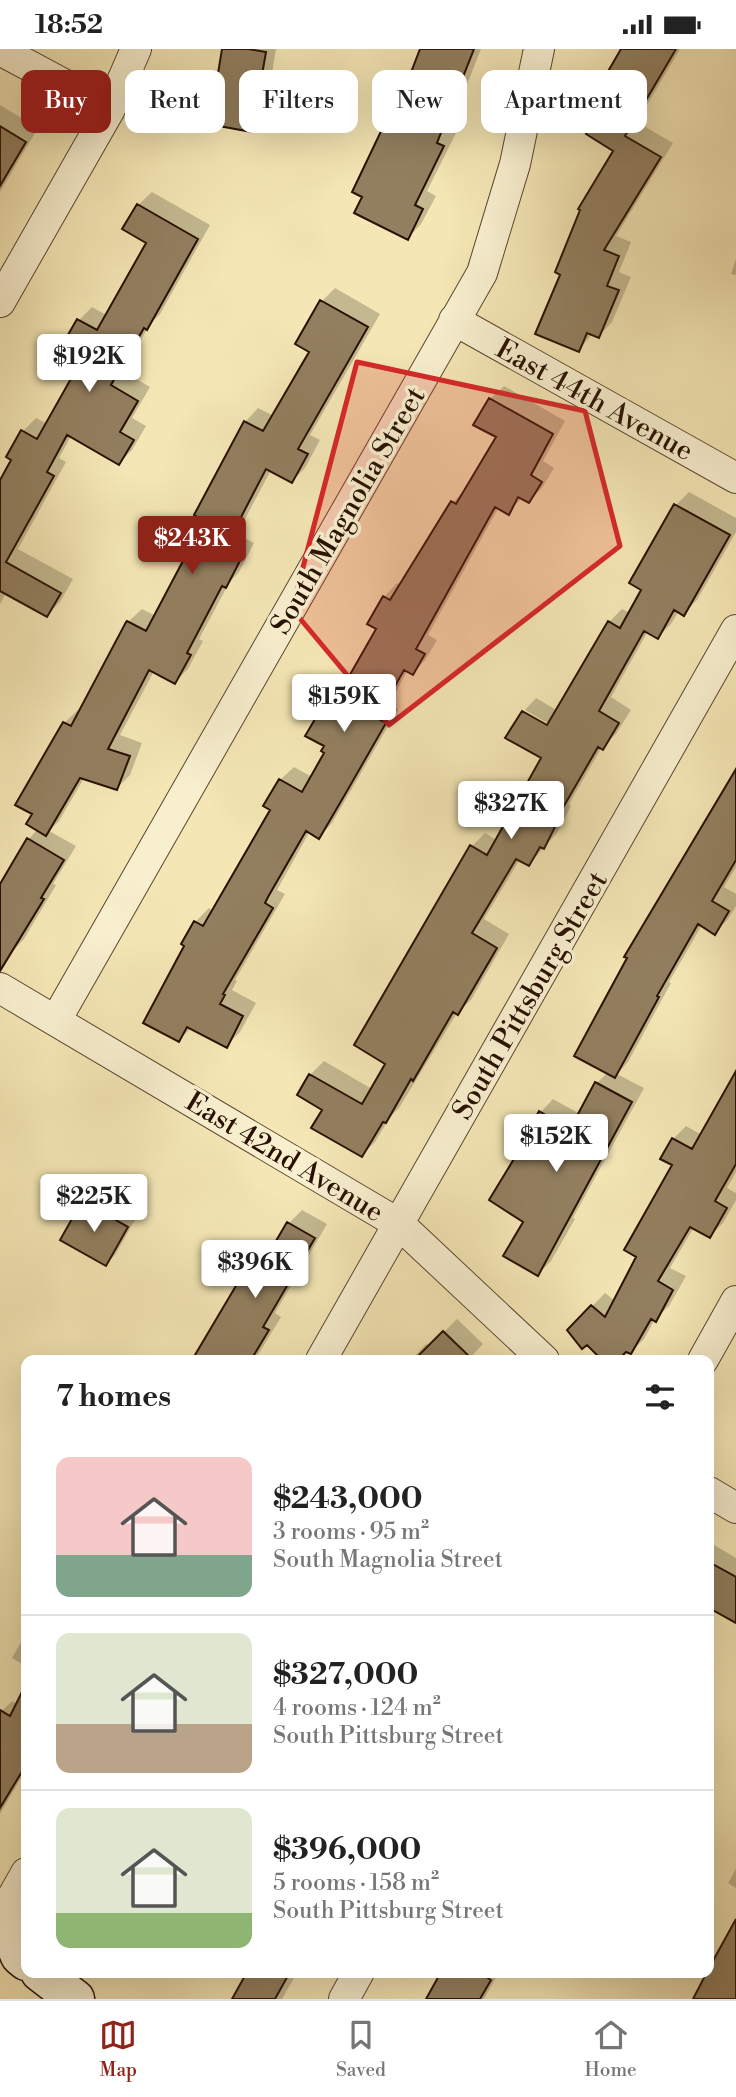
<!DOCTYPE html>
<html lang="en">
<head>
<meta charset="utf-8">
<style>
	:root { --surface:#fff; --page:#f6f6f6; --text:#222; --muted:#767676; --line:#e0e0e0; --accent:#8f2418 }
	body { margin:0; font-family:"Libre Bodoni",serif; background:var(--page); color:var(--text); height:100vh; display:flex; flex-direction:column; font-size:26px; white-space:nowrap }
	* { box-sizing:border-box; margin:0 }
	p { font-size:23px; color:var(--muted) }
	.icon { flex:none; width:38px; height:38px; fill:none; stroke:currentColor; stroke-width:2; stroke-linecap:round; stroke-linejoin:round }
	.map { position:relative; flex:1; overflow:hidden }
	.drawer { position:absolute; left:21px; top:1306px; width:693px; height:623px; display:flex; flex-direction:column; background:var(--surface); border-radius:14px; box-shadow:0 7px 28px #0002 }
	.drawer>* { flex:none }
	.hud { position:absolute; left:21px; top:21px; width:695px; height:63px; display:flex; gap:14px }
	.price { position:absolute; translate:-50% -60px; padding:0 16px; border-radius:7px; background:#fff; color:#222; font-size:23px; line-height:46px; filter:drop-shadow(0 2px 4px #0008) }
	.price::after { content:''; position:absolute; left:50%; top:42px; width:21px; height:16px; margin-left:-10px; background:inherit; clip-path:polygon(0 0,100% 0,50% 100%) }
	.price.on { background:var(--accent); color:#fff }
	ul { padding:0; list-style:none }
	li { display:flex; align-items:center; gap:21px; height:175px; padding:0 35px }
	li+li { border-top:2px solid var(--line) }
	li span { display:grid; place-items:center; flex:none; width:196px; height:140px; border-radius:14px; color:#555 }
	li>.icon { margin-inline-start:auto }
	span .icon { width:84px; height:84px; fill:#fffc; stroke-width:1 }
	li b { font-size:30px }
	h2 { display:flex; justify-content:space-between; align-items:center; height:84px; padding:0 35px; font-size:30px }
	.tag { padding:0 24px; border-radius:14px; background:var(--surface); box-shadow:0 7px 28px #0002; font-size:24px; line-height:63px }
	.tag.on { background:var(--accent); color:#fff }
	.status { display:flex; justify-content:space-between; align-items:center; height:49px; padding:0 35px; background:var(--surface); direction:ltr }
	.status svg { height:19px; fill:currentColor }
	.menu { display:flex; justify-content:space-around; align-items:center; height:98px; border-top:2px solid var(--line); background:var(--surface); font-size:19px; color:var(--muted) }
	.menu a { display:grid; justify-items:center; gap:4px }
	.menu .on { color:var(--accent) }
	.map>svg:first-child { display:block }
	.shadow { fill:#0003 }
	.building { fill:#927f5f; stroke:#281002; stroke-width:2 }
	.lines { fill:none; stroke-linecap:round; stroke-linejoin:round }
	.street-casing { stroke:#5b462f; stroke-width:32 }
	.secondary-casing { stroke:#281002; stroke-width:41 }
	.street { stroke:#f8efcf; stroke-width:30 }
	.secondary { stroke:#f8efcf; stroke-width:38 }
	.marked { fill:#d62828; fill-opacity:0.2; stroke:#d62828; stroke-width:5; stroke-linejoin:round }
	.labels { text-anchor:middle; stroke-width:7; stroke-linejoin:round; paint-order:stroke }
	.street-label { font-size:28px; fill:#281002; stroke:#f8efcf }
</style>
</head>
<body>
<div class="status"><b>18:52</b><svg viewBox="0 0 49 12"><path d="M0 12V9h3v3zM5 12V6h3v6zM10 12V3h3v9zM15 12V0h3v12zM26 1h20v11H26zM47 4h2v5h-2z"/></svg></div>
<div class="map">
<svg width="736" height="1950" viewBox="0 0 736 1950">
	<rect width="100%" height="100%" fill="#f4e6b5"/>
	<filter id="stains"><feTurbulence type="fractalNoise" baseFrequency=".00286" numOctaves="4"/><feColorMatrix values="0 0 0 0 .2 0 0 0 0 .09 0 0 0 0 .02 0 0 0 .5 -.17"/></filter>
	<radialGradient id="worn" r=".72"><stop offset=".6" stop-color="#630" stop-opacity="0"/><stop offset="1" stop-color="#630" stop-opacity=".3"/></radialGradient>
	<!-- shadow -->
	<path class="shadow" d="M224 0H276L265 67 252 81 209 42 219 32Z
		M422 0H481L449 81 456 84 427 142 436 147 421 175 408 189 365 147 386 77 396 66Z
		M623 0H680L637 73 673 94 616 187 631 193 619 223 631 228 612 273 599 287 593 284 579 301 616 101 613 45Z
		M0 56 38 79 0 143Z
		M152 143 210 176 160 265 150 275 123 322 150 338 132 369 146 377 132 401 119 414 71 387 59 409 66 413 18 500 73 530 60 553 47 566 6 544 0 555V434L14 410 23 382 36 369 48 375 80 318 79 271 92 258 108 267 149 193 138 156Z
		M736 210V226L731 225Z
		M335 239 380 265 310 386 320 391 305 419 292 432 271 421 237 485 254 494 239 523 229 534 199 590 203 592 188 620 175 633 154 622 120 686 142 694 130 726 117 739 84 729 59 772 49 782 76 797 53 835 56 836 24 890 11 904 0 897V835L2 836 28 791 38 780 64 674 78 661 81 662 127 574 142 560 156 567 207 471 245 373 258 359 274 367 311 302 322 252Z
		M504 337 565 372 543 412 554 419 542 439 529 452 522 449 508 463 499 458 428 586 437 591 426 610 413 624 408 621 389 655 398 660 332 774 319 788 310 782 277 841 285 845 235 931 237 932 232 941 256 954 240 983 226 997 192 978 179 991 186 896 195 873 209 859 213 862 272 760 280 731 294 718 312 728 326 703 329 649 342 636 345 637 378 580 369 575 384 548 397 534 401 536 453 453 466 440 498 388 490 350Z
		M689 443 736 469V483L697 551 684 564 679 562 671 575 658 588 648 582 611 648 631 661 616 685 602 698 569 755 571 757 557 784 529 815 520 810 484 870 509 885 471 951 457 964 399 1059 390 1068 375 1093 362 1106 324 1060 299 1045 310 1026 324 1012 372 1040 387 1014 472 797 485 784 497 791 543 708 507 689 524 662V665L554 682 556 679 525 661 536 649 558 662 609 573 622 560 630 564 644 541 632 534 676 456Z
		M736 723V818L724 838 736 845V857L728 870 715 883 702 876 669 933 671 934 628 1013 617 1025 644 1039 573 1169 575 1170 551 1212 538 1225 525 1173V1094L540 1064 553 1050 580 1065 597 1034 608 1023Z
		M736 1035V1123L727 1139 736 1144V1151L723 1174 710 1187 694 1178 670 1219 686 1227 669 1257 655 1270 644 1290 631 1303 587 1294 569 1281 605 1244 615 1252 639 1207 675 1116 673 1090 686 1077 702 1086Z
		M92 1144 136 1169 115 1206 106 1215 83 1153Z
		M302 1161 327 1175 275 1264 281 1268 255 1311H194L257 1205 271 1191 277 1195 289 1174Z
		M457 1270 483 1295 468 1311H411L426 1295 430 1297Z
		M709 1493 736 1509V1568L733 1571 709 1557Z
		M26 1584V1617L12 1609Z
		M12 1652 21 1657 24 1654 26 1655V1720L0 1765V1664Z
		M736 1820V1839L728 1834Z
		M249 1923H294L291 1927 294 1929 282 1950H234Z
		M443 1923H499L484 1950H428Z"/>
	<!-- building -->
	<path class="building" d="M222 0H248L266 3 252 83 202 74 207 41 215 43Z
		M420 0H474L437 94 444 97 415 156 423 160 408 191 354 164 362 148 352 143 384 76 390 78Z
		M621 0H676L625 87 661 108 604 201 619 207 607 237 619 241 599 289 587 284 579 303 535 285 560 226 555 223 580 161 578 160 613 102 586 85 611 45 599 38Z
		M0 77 26 93 0 137Z
		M137 155 198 190 147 281 144 279 111 336 138 352 120 383 134 391 119 416 67 386 47 423 54 427 6 513 61 544 47 568 0 542V431L11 411 6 408 21 381 37 390 77 319 56 307 77 270 97 281 146 194 122 180Z
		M320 251 368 278 298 400 308 405 292 434 266 420 225 499 242 508 226 539 222 537 187 604 191 606 175 635 149 621 108 700 130 707 117 741 80 729 46 787 26 775 32 765 15 756 63 673 71 677 126 573 127 572 146 582 204 472 194 466 244 372 263 382 309 303 295 295Z
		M489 349 553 385 531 426 542 433 529 454 518 448 509 466 495 458 416 600 425 605 413 626 404 621 377 669 386 674 347 742 319 790 306 782 268 848 265 854 273 859 223 945 225 946 220 955 243 967 227 999 187 978 179 993 143 974 184 897 181 895 194 872 203 877 270 761 263 757 279 730 302 743 324 704 321 702 324 697 305 687 328 648 335 652 376 580 367 575 383 547 390 551 451 452 456 455 496 388 473 376Z
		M674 455 730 486 684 567 674 561 658 590 644 582 599 662 619 674 603 701 598 698 557 769 559 770 544 800 540 798 529 817 516 810 472 884 497 899 458 966 453 963 413 1032 411 1030 386 1074 383 1073 362 1108 311 1079 322 1061 297 1046 309 1025 362 1055 385 1015 354 996 470 796 487 806 541 709 505 689 522 662 547 676 608 572 620 579 641 541 629 534Z
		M736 720V811L712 852 729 862 715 886 698 875 657 947 659 948 615 1029 574 1007 627 909 624 908Z
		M27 789 64 811 41 849 44 850 0 922V835Z
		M736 1022V1115L715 1152 727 1159 710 1189 690 1178 658 1232 673 1241 656 1273 651 1270 631 1305 626 1303 618 1311H602L587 1296 582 1300 567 1281 591 1256 605 1268 636 1208 624 1201 672 1116 660 1110 672 1089 692 1100Z
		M595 1033 632 1053 538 1227 503 1207 523 1173 489 1151 523 1095 521 1094 539 1062 570 1080Z
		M82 1152 128 1178 106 1217 60 1191Z
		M287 1173 315 1189 263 1278 269 1281 251 1311H192L256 1203 266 1209Z
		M443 1282 473 1311H414Z
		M709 1513 736 1528V1574L709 1559Z
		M26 1635V1716L0 1759V1661L10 1667Z
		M736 1870V1950H693L707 1923H709V1919Z
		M247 1923H290L275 1950H232Z
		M441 1923H478L491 1931 480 1950H426Z"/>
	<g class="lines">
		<!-- street casing -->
		<g class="street-casing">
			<path id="street" d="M0 1 110 60
				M0 253 110 60 136 0
				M454 271 736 429
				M0 939 399 1175 544 1311
				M56 971 482 224 515 115 539 0
				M321 1311 736 581
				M703 1311 736 1252
				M709 1443 736 1459
				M0 1870 26 1824
				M344 1950 359 1923"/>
		</g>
		<!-- secondary casing -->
		<g class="secondary-casing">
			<path id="secondary" d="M0 1864 2 1865 20 1907 26 1912
				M40 1923 75 1950"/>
		</g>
		<!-- street -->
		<use href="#street" class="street"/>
		<!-- secondary -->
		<use href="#secondary" class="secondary"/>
	</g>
	<!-- marked area -->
	<path class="marked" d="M357 313 585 362 620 497 389 676 292 560Z"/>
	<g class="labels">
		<!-- street labels -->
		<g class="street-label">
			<text transform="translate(595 350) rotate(29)" y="10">East 44th Avenue</text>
			<text transform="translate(347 461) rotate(-60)" y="10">South Magnolia Street</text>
			<text transform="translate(529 946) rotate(-60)" y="10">South Pittsburg Street</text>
			<text transform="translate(285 1107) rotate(31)" y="10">East 42nd Avenue</text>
		</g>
	</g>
	<rect width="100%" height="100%" filter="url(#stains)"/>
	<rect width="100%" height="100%" fill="url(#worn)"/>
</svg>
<b class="price" style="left:89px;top:345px">$192K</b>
<b class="price on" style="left:192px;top:527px">$243K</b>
<b class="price" style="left:344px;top:685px">$159K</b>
<b class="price" style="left:511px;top:792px">$327K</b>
<b class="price" style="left:556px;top:1125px">$152K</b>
<b class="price" style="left:94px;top:1185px">$225K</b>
<b class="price" style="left:255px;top:1251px">$396K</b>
<div class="hud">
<a class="tag on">Buy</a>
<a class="tag">Rent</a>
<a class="tag">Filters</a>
<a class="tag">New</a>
<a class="tag">Apartment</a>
</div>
<section class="drawer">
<h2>7 homes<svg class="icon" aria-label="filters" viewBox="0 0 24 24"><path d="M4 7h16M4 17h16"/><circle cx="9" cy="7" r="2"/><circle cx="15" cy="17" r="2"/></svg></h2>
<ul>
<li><span style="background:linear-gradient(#f6c9c9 70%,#7fa58c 0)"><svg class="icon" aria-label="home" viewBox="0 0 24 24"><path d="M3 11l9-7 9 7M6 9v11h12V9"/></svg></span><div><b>$243,000</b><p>3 rooms · 95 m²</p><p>South Magnolia Street</p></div></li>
<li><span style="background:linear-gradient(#dfe7d0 65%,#b9a48a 0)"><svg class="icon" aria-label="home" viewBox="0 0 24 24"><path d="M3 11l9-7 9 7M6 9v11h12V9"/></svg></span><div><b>$327,000</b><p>4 rooms · 124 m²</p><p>South Pittsburg Street</p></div></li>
<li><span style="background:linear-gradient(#dfe7d0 75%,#8fb573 0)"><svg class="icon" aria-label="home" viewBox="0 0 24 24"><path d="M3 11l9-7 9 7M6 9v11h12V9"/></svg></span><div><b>$396,000</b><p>5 rooms · 158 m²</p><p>South Pittsburg Street</p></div></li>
</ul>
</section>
</div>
<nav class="menu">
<a class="on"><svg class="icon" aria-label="map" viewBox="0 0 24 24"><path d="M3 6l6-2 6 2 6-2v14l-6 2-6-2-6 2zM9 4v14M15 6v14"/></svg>Map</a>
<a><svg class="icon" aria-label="saved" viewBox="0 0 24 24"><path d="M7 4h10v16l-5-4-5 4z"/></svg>Saved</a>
<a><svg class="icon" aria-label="home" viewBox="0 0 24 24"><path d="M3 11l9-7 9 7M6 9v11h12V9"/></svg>Home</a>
</nav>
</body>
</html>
